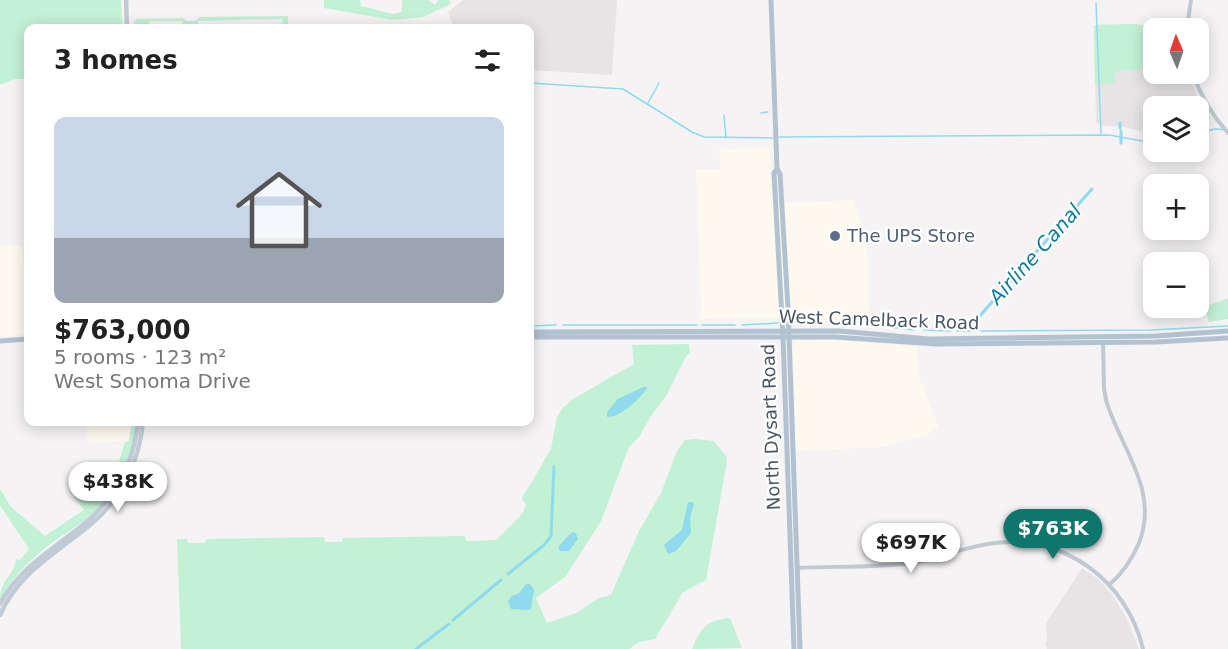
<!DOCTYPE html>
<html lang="en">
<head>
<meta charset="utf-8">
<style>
	:root { --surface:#fff; --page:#f6f6f6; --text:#222; --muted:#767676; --accent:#0f766e }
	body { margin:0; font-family:"DejaVu Sans",sans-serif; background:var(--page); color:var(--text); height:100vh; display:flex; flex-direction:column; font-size:22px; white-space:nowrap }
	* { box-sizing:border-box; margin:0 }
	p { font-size:20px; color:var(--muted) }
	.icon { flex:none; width:33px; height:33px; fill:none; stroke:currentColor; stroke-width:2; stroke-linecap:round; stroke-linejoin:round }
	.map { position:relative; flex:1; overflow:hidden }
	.details { position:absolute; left:24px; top:24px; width:510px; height:402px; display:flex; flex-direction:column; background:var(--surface); border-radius:12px; box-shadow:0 3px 15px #0003 }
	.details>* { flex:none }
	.needle { width:39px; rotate:358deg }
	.fabs { position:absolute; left:1143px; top:18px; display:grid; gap:12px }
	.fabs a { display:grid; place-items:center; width:66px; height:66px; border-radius:12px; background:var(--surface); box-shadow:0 3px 15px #0003; font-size:30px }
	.price { position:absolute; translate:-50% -51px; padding:0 14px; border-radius:21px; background:#fff; color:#222; font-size:20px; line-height:39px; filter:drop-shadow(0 2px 3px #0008) }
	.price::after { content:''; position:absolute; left:50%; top:36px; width:18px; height:14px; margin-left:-9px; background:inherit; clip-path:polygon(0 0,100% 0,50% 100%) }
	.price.on { background:var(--accent); color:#fff }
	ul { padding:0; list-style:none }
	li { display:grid; align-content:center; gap:12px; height:318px; padding:0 30px }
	li span { display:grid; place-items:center; height:186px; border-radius:12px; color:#555 }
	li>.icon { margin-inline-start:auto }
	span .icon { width:108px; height:108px; fill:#fffc; stroke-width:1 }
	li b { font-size:26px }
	h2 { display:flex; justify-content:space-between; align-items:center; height:72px; padding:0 30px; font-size:26px }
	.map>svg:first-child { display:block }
	.commercial { fill:#fdf9ef }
	.education { fill:#e6e4e5 }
	.green { fill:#c3f1d5 }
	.water { fill:#90daee }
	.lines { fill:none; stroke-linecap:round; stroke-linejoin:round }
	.stream { stroke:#90daee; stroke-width:1.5 }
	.canal { stroke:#90daee; stroke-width:3 }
	.tertiary { stroke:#c1cad2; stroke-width:4 }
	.secondary { stroke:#c1cbd6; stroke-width:4.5 }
	.primary { stroke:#b3c2d1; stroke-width:5 }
	.service-dot { fill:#5c6f8a; stroke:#fff; stroke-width:2 }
	.labels { text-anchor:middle; stroke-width:4.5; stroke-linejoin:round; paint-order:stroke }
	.service-label { font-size:18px; fill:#4e5e75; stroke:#fff; text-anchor:start }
	.street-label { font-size:18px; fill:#4a5661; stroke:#fff }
	.water-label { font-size:20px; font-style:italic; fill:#0c7c9b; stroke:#fff }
</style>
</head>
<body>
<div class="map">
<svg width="1228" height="649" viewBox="0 0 1228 649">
	<rect width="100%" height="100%" fill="#f5f3f3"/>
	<!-- commercial -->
	<path class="commercial" d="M719 147 725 149 770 148 771 193 774 203 854 200 855 207 867 238 869 321H795L769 318 699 319 701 307 696 169H720Z
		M20 245 23 248 26 331 23 335 0 336V246Z
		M832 339 917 347 920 379 939 428 930 430V434L885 447 796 451 793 344 796 340 807 341Z
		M87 422H132L129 441 87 443Z"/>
	<!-- education -->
	<path class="education" d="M463 0H617L612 75 530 70V28H454L448 12Z
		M1136 24 1149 28H1167H1154V74H1188L1200 101 1211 118 1199 123 1198 106H1154L1153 134H1151L1124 127 1100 125 1096 122 1094 25Z
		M1082 568 1098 579 1112 594 1127 619 1139 649H1047L1045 643 1047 640 1046 623Z"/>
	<!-- green -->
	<path class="green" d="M0 0H121L122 28H28V79H15L0 85Z
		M324 0H360L361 6 394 14 402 12V0H428L435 5 438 0H449L451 4 423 17 393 20 324 8Z
		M288 16V28H284L282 19 198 21 197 28H184L182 21H149V28H134V22L136 19 183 18 186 21H195L200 17Z
		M1136 24 1157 28H1154L1153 69 1115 71V83L1095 84 1094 25Z
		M1228 298V319L1209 322 1204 307Z
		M689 344 690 353 686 356 666 396 651 416 639 437 629 447 601 521 566 576 536 598 547 623 576 613 599 598 611 595 638 533 661 493 677 451 685 440 695 439 714 441 726 456 727 461 706 580 683 592 655 639 639 642 629 649H181L177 539H187L188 543H205L207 539 324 537 325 542H342L343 538 460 536H465L466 541 496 540 522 514 526 505 522 498 551 449 557 417 563 408 573 399 634 364 632 345Z
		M132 422H136C133 457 117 492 91 515 81 524 71 530 60 537 37 553 13 575 0 601 0 578 14 577 16 559L20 560 29 549 3 510 0 505V489L11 507 45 536 84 510 74 497 86 483 90 472 109 483 117 468 125 442 129 441Z
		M730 618 742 648 692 649C702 627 705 621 730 618Z"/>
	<!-- water -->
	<path class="water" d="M643 387H647L646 390C637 401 621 417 607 417V412L618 399Z
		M688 502H692L694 504 690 518 691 533 676 551 668 554 664 545 682 530Z
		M572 532 576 533 578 539 569 551H560L558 547Z
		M526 584H530L534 590 531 609 527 610 511 609 508 601 512 596 519 593Z"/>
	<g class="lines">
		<!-- stream -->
		<path class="stream" d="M1096 3 1101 134
			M530 83 623 89 692 132 704 137 773 138
			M648 103 659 83
			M761 113 768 112
			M724 115 726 138
			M1198 133 1215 129 1228 130
			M777 137 1109 135 1154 143
			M793 322H822
			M829 322 860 323
			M867 324 914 330
			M563 325H697
			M702 325H735
			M742 325 778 323
			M530 326 556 325
			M924 330 951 331
			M957 331H974
			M981 331 1151 330 1228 326"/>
		<!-- canal -->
		<path class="canal" d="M1120 123V128
			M1121 131V143
			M977 319 1092 189
			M508 574 544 545 551 536 554 467
			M453 620 501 580
			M416 649 449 624"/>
		<!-- tertiary -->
		<path class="tertiary" d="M1187 28 1191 0
			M1193 74C1201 97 1212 115 1228 133
			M1103 342 1104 388 1106 400C1120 448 1160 490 1139 543 1132 559 1123 573 1110 584
			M797 568C834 566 873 568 910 563 939 559 966 546 995 543 1064 534 1127 581 1143 649"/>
		<!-- secondary -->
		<path class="secondary" d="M126 0 127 28
			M0 604C21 565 58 547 90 519 118 493 134 459 138 422
			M0 615C18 573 56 553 90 525 122 499 139 462 143 422"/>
		<!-- primary -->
		<path class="primary" d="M771 0 777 169 780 174 788 308 800 649
			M777 169 774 173 783 337 794 649
			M530 332 839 331 929 339 1156 336 1228 331
			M530 337H835L936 344 1156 342 1228 338
			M0 341 28 339"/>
	</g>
	<!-- markers -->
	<circle class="service-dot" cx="835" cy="236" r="6"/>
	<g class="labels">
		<!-- service labels -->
		<g class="service-label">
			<text x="847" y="242">The UPS Store</text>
		</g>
		<!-- street labels -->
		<g class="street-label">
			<text transform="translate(879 320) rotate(2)" y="6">West Camelback Road</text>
			<text transform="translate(771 427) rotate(-92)" y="6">North Dysart Road</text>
		</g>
		<!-- water labels -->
		<g class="water-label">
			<text transform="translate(1035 254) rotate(-48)" y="7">Airline Canal</text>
		</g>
	</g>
</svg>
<div class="fabs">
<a><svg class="needle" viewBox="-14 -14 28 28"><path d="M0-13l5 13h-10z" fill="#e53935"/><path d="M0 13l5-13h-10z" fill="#767676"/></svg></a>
<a><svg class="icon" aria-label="layers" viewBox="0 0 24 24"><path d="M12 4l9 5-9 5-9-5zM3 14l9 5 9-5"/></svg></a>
<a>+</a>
<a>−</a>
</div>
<b class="price" style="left:118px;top:513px">$438K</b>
<b class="price on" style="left:1053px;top:560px">$763K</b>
<b class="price" style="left:911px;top:574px">$697K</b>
<section class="details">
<h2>3 homes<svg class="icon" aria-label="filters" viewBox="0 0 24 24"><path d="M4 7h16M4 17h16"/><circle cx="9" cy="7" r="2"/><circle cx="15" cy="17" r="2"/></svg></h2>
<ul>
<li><span style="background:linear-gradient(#c9d6e8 65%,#9aa5b1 0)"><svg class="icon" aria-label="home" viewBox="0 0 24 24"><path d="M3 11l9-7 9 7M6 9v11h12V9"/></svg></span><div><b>$763,000</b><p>5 rooms · 123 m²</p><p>West Sonoma Drive</p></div></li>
</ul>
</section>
</div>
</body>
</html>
